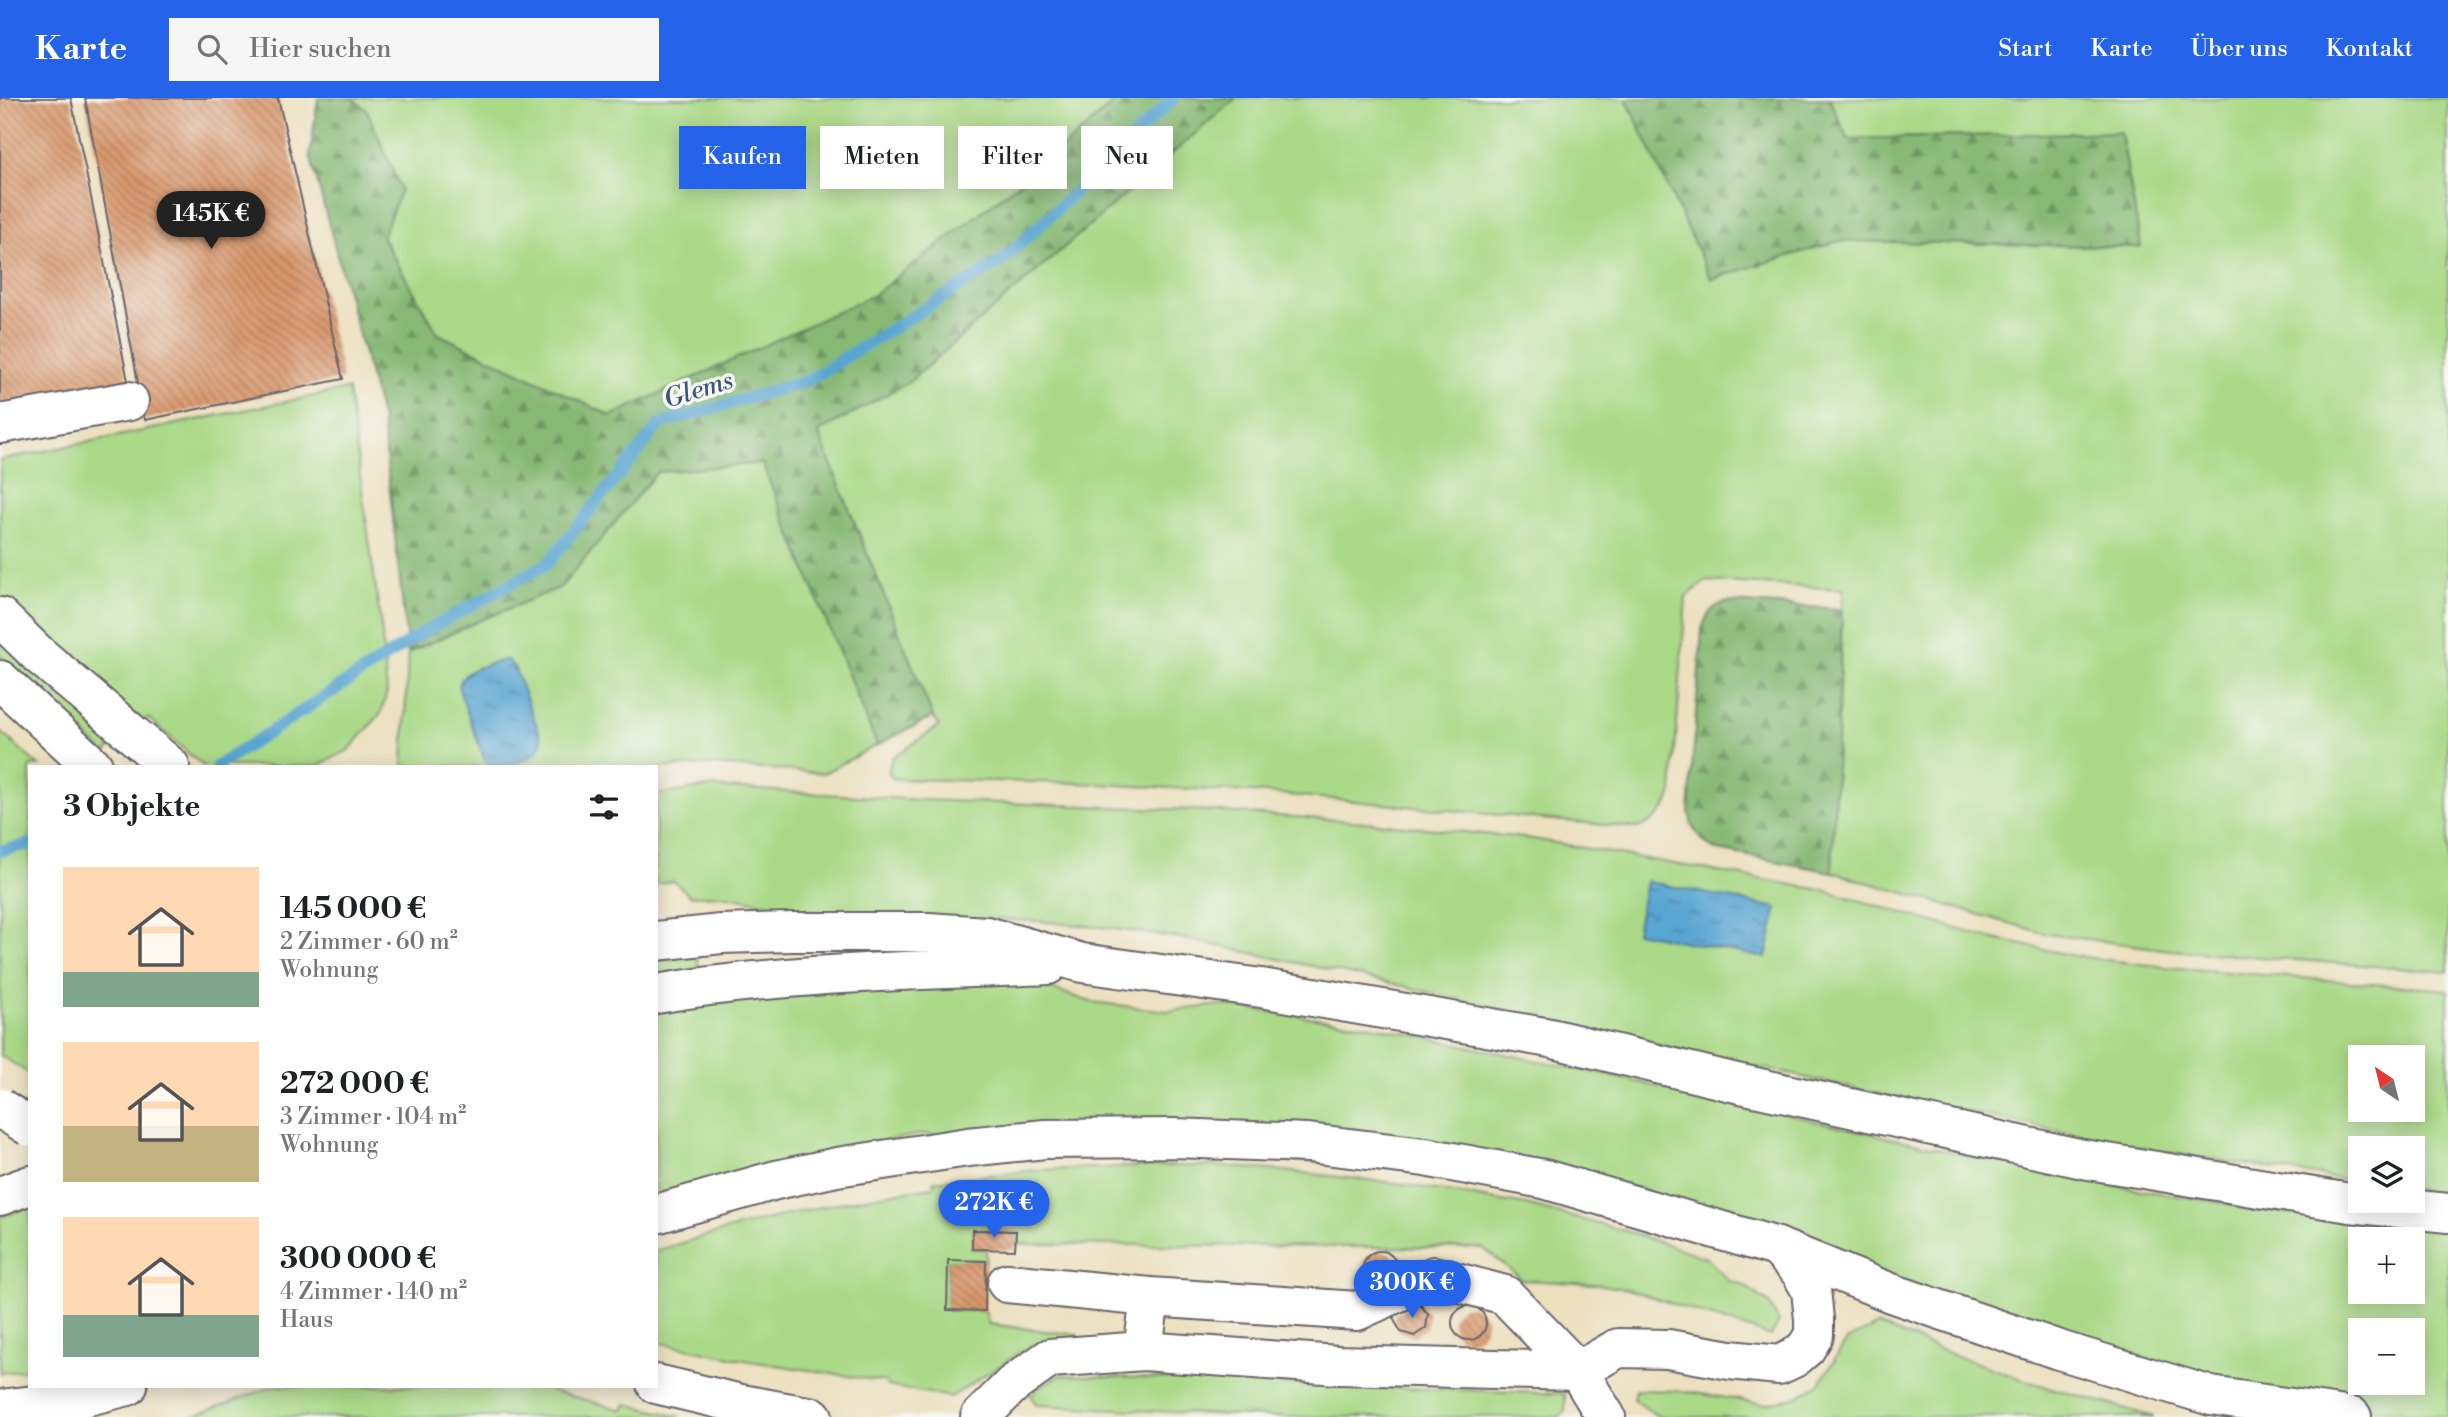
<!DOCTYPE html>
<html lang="de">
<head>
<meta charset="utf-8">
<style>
	:root { --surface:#fff; --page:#f6f6f6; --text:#202124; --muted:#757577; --accent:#2563eb }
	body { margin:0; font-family:"Libre Bodoni",serif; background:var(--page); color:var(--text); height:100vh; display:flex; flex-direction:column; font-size:26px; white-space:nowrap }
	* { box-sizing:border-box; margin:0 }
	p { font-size:23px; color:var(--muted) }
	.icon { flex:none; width:38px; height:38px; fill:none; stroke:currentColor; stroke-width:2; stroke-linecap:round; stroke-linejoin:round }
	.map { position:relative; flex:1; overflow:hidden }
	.sheet { position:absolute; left:28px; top:667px; width:630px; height:623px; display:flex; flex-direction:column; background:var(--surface); border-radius:0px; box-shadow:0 4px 18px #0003 }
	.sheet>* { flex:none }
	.hud { position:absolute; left:679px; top:28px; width:665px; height:63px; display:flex; gap:14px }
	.needle { width:46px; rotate:325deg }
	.tools { position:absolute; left:2348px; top:947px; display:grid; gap:14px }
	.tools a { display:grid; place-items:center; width:77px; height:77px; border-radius:0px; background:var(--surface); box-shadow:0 4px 18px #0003; font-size:35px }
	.price { position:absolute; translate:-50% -60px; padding:0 16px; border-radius:24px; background:var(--accent); color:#fff; font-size:23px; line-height:46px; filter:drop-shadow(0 2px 4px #0008) }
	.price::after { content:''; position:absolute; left:50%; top:42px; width:21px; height:16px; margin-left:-10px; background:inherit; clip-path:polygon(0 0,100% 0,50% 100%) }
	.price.selected { background:#222; color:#fff }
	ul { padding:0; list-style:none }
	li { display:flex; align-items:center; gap:21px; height:175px; padding:0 35px }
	li span { display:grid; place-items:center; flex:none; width:196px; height:140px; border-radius:0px; color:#555 }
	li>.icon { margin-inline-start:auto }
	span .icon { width:84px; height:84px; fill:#fffc; stroke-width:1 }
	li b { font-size:30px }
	h2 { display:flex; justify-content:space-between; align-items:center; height:84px; padding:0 35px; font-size:30px }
	.tag { padding:0 24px; border-radius:0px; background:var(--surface); box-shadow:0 4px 18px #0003; font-size:24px; line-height:63px }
	.tag.selected { background:var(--accent); color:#fff }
	header { display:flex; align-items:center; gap:42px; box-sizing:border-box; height:98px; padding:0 35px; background:var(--accent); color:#fff }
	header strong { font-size:33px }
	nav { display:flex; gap:38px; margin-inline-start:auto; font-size:24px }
	.search { width:490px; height:63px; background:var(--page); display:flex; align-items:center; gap:18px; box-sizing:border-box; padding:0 24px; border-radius:0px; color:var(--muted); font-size:26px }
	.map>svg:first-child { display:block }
	.green { fill:#aad987; stroke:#667e61; stroke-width:2; fill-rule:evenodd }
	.forest { fill:url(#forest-firs); stroke:#546e58; stroke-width:2 }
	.water { fill:url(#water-ripples); stroke:#3d6486; stroke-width:2 }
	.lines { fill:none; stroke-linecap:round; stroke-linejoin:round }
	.stream { stroke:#58a5d1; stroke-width:12 }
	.building { fill:url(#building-back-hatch) }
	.minor-casing { stroke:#696469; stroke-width:42 }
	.major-casing { stroke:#696469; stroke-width:42 }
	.highway-casing { stroke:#696469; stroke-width:42 }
	.minor { stroke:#fff; stroke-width:38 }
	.major { stroke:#fff; stroke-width:38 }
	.highway { stroke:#fff; stroke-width:38 }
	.highway-bridge-casing { stroke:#696469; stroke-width:42; stroke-linecap:butt }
	.highway-bridge { stroke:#fff; stroke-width:38 }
	.labels { text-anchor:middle; stroke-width:7; stroke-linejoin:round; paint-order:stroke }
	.water-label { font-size:26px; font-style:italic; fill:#385677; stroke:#f6f6f2 }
</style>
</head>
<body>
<header>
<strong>Karte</strong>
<div class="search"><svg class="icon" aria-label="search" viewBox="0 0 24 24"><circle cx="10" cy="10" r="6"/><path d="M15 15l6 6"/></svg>Hier suchen</div>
<nav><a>Start</a><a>Karte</a><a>Über uns</a><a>Kontakt</a></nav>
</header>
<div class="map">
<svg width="2448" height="1319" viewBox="0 0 2448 1319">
	<defs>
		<pattern id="forest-firs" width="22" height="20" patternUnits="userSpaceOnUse" patternTransform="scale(1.75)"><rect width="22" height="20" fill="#87b974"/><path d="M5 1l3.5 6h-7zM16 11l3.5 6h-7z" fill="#6e9660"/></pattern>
		<pattern id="water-ripples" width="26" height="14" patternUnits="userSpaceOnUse" patternTransform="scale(1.75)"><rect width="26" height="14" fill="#58a5d1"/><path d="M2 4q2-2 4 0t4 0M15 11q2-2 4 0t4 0" fill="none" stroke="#4886ab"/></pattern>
		<pattern id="building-back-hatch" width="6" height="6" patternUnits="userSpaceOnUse" patternTransform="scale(1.75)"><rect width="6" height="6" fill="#d8966b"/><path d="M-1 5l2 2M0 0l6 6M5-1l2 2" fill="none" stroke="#af7a59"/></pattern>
	</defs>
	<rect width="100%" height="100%" fill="#f6f6f2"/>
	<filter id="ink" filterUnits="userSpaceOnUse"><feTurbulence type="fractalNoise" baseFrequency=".0143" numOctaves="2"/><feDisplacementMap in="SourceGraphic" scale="14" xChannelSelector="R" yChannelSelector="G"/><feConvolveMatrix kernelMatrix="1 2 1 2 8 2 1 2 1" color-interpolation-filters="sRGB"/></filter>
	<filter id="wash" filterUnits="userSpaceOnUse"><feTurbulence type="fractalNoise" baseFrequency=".00686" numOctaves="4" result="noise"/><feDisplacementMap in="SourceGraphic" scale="28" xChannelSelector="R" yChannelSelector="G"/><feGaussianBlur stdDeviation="1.57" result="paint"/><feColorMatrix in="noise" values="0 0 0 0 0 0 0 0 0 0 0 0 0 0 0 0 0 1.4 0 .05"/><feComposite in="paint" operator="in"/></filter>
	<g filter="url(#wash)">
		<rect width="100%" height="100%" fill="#ece0bf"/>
		<!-- green -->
		<path class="green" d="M351 0H1119L1055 57 874 197 611 318 438 236 382 138 400 92 367 12Z
			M1236 0H1626L1712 181 1839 143 2141 149 2121 34 1848 41 1829 0H2448V874L2171 852 2047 836 1832 774 1843 491 1706 483 1686 499 1672 694C1667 713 1655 724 1637 730L1268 695 1079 685 896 681 891 679 888 673 892 660 939 628 933 619 818 334 909 284Z
			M348 291 381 528 387 594 381 615 349 652 317 668H203L148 620 143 623 0 505V362Z
			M762 365 877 647 824 675 708 667 656 670 403 668 408 555 476 524 561 489 657 374Z
			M0 535 121 639 105 655 0 558Z
			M0 633 39 668H30V976L0 957Z
			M710 689 923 702 1194 712 1366 724 1533 741 1827 793 1985 839 2075 858 2166 869 2448 892V1095L2413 1091V1050H2361V1084L2158 1053 1898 1000 1621 939 1386 884 1186 841 1109 830 1037 823 817 815 722 797 690 798 674 783 656 786V697ZM2361 959H2413V1012H2361Z
			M697 858 700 875 656 881V863Z
			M969 883 1043 888 1091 904 1168 913 1222 907 1367 927 1728 1003 1984 1061 2135 1091 2282 1114 2448 1132V1319L2311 1304 2086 1246 1625 1086 924 1036 855 1048 656 1097V909ZM2361 1141H2413V1194H2361ZM2361 1232H2413V1284H2361Z
			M1154 1068H1220L1284 1073 1395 1085 1526 1107 1633 1135 1707 1160 1729 1183 1741 1186 1768 1204 1779 1224 1771 1238 1627 1191 1594 1186 1523 1182 1483 1150 1016 1146 1015 1133 973 1132 972 1151H986V1163L948 1162 947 1212 985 1213 989 1226 1078 1237V1241L1053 1243 1030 1248 951 1299 887 1288V1284L750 1263 656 1244V1153C747 1124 838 1102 933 1089L934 1083 1037 1072Z
			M30 1109V1271L0 1275V1119Z
			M1878 1227 1954 1257 2030 1284 2154 1319H1659L1633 1301 1635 1292 1682 1293 1765 1306 1797 1299 1819 1286 1847 1242Z
			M1061 1277 1565 1296V1313L1559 1319H1268L1037 1307 1031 1299 1038 1289Z
			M274 1288H534L623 1312 626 1306 681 1319H190Z"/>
		<!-- forest -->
		<path class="forest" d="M318 0H351L367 12 401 92 382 139 438 236 611 318 874 197 1055 57 1119 0H1236L909 284 818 334 933 619 877 647 762 365 657 374 561 489 476 524 408 555 382 322 310 57Z
			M1626 0H1829L1848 41 2121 34 2141 149 1839 143 1711 181Z
			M1730 504 1842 511 1832 774 1713 751 1700 740 1692 727 1689 714 1702 531C1707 516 1713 506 1730 504Z"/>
		<!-- water -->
		<path class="water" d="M503 562H508L515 571 542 642C540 662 508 669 491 668L485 663 459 592C459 570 486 568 503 562Z
			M1646 783 1777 810 1766 860 1636 834Z"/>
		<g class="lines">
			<!-- stream -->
			<path class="stream" d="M217 668 424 534 548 465 660 326 809 282 1003 162 1174 0
				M0 753 30 746"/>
		</g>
		<g id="blocks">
			<!-- building -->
			<path class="building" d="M0 0H71L128 283 0 307Z
				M85 0H278L343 281 145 322Z
				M972 1132 1016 1133 1015 1152 972 1151Z
				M1363 1170a17 17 0 1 1 34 0a17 17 0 1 1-34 0Z
				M948 1162 986 1163 985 1213 947 1212Z
				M1419 1205 1428 1216 1426 1230 1414 1238 1401 1234 1394 1222 1395 1215Z
				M1452 1225a17 17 0 1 1 34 0a17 17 0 1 1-34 0Z"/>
		</g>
	</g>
	<g filter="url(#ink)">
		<use href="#blocks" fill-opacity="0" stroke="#696469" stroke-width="2"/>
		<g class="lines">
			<!-- minor casing -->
			<g class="minor-casing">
				<path id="minor" d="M0 326 129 303
					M1007 1185 1150 1199
					M1143 1253 1150 1199 1357 1213 1434 1178 1505 1197 1578 1273 1606 1319
					M980 1319 1012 1287 1050 1260 1143 1253 1338 1267 1578 1273 1618 1250 1668 1251 1730 1262 1779 1267 1794 1260 1806 1250 1814 1237V1221L1811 1192 1800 1173 1777 1149"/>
			</g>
			<!-- major casing -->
			<g class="major-casing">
				<path id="major" d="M0 519 39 557 170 668
					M0 582 93 668
					M656 843 721 836 793 834H928L986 838 1082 865 1261 890 1550 940 1732 984 2083 1061 2350 1105 2448 1115
					M656 896C785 874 918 873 1048 867
					M0 1098 30 1087"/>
			</g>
			<!-- highway casing -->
			<g class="highway-casing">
				<path id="highway" d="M656 1116 776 1082 837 1069 968 1049 1045 1041 1174 1040 1308 1045 1425 1059 1544 1081 1777 1149 1891 1195 2059 1252 2211 1298 2352 1319
					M656 1286 741 1306 813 1319
					M0 1311 68 1303 128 1288"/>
			</g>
			<!-- minor -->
			<use href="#minor" class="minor"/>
			<!-- major -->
			<use href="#major" class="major"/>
			<!-- highway -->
			<use href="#highway" class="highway"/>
			<!-- highway-bridge casing -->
			<g class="highway-bridge-casing">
				<path id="highway-bridge" d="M0 1010 30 1029"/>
			</g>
			<!-- highway-bridge -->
			<use href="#highway-bridge" class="highway-bridge"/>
		</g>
	</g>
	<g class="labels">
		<!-- water labels -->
		<g class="water-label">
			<text transform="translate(698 291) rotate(-17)" y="9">Glems</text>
		</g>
	</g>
</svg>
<div class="tools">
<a><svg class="needle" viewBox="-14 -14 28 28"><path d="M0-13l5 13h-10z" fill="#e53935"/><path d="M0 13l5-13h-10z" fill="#757577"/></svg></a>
<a><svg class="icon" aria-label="layers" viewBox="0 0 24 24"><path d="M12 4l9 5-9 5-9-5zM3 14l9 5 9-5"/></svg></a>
<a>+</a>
<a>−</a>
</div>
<b class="price selected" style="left:211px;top:153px">145K €</b>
<b class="price" style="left:994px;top:1142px">272K €</b>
<b class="price" style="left:1412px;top:1222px">300K €</b>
<div class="hud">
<a class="tag selected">Kaufen</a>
<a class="tag">Mieten</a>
<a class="tag">Filter</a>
<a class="tag">Neu</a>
</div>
<section class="sheet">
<h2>3 Objekte<svg class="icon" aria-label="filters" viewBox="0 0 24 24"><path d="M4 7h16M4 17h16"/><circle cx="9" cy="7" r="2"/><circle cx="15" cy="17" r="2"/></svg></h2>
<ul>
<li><span style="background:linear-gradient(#ffd9b3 75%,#7fa58c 0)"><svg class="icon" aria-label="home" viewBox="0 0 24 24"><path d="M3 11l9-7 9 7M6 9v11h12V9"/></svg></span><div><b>145 000 €</b><p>2 Zimmer · 60 m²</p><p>Wohnung</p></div></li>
<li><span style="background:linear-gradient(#ffd9b3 60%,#c2b280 0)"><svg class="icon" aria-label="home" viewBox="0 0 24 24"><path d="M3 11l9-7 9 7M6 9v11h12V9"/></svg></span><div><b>272 000 €</b><p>3 Zimmer · 104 m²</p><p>Wohnung</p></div></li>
<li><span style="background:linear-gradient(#ffd9b3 70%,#7fa58c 0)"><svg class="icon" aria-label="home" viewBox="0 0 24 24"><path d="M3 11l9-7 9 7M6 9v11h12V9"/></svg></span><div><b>300 000 €</b><p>4 Zimmer · 140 m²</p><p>Haus</p></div></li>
</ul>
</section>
</div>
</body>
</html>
